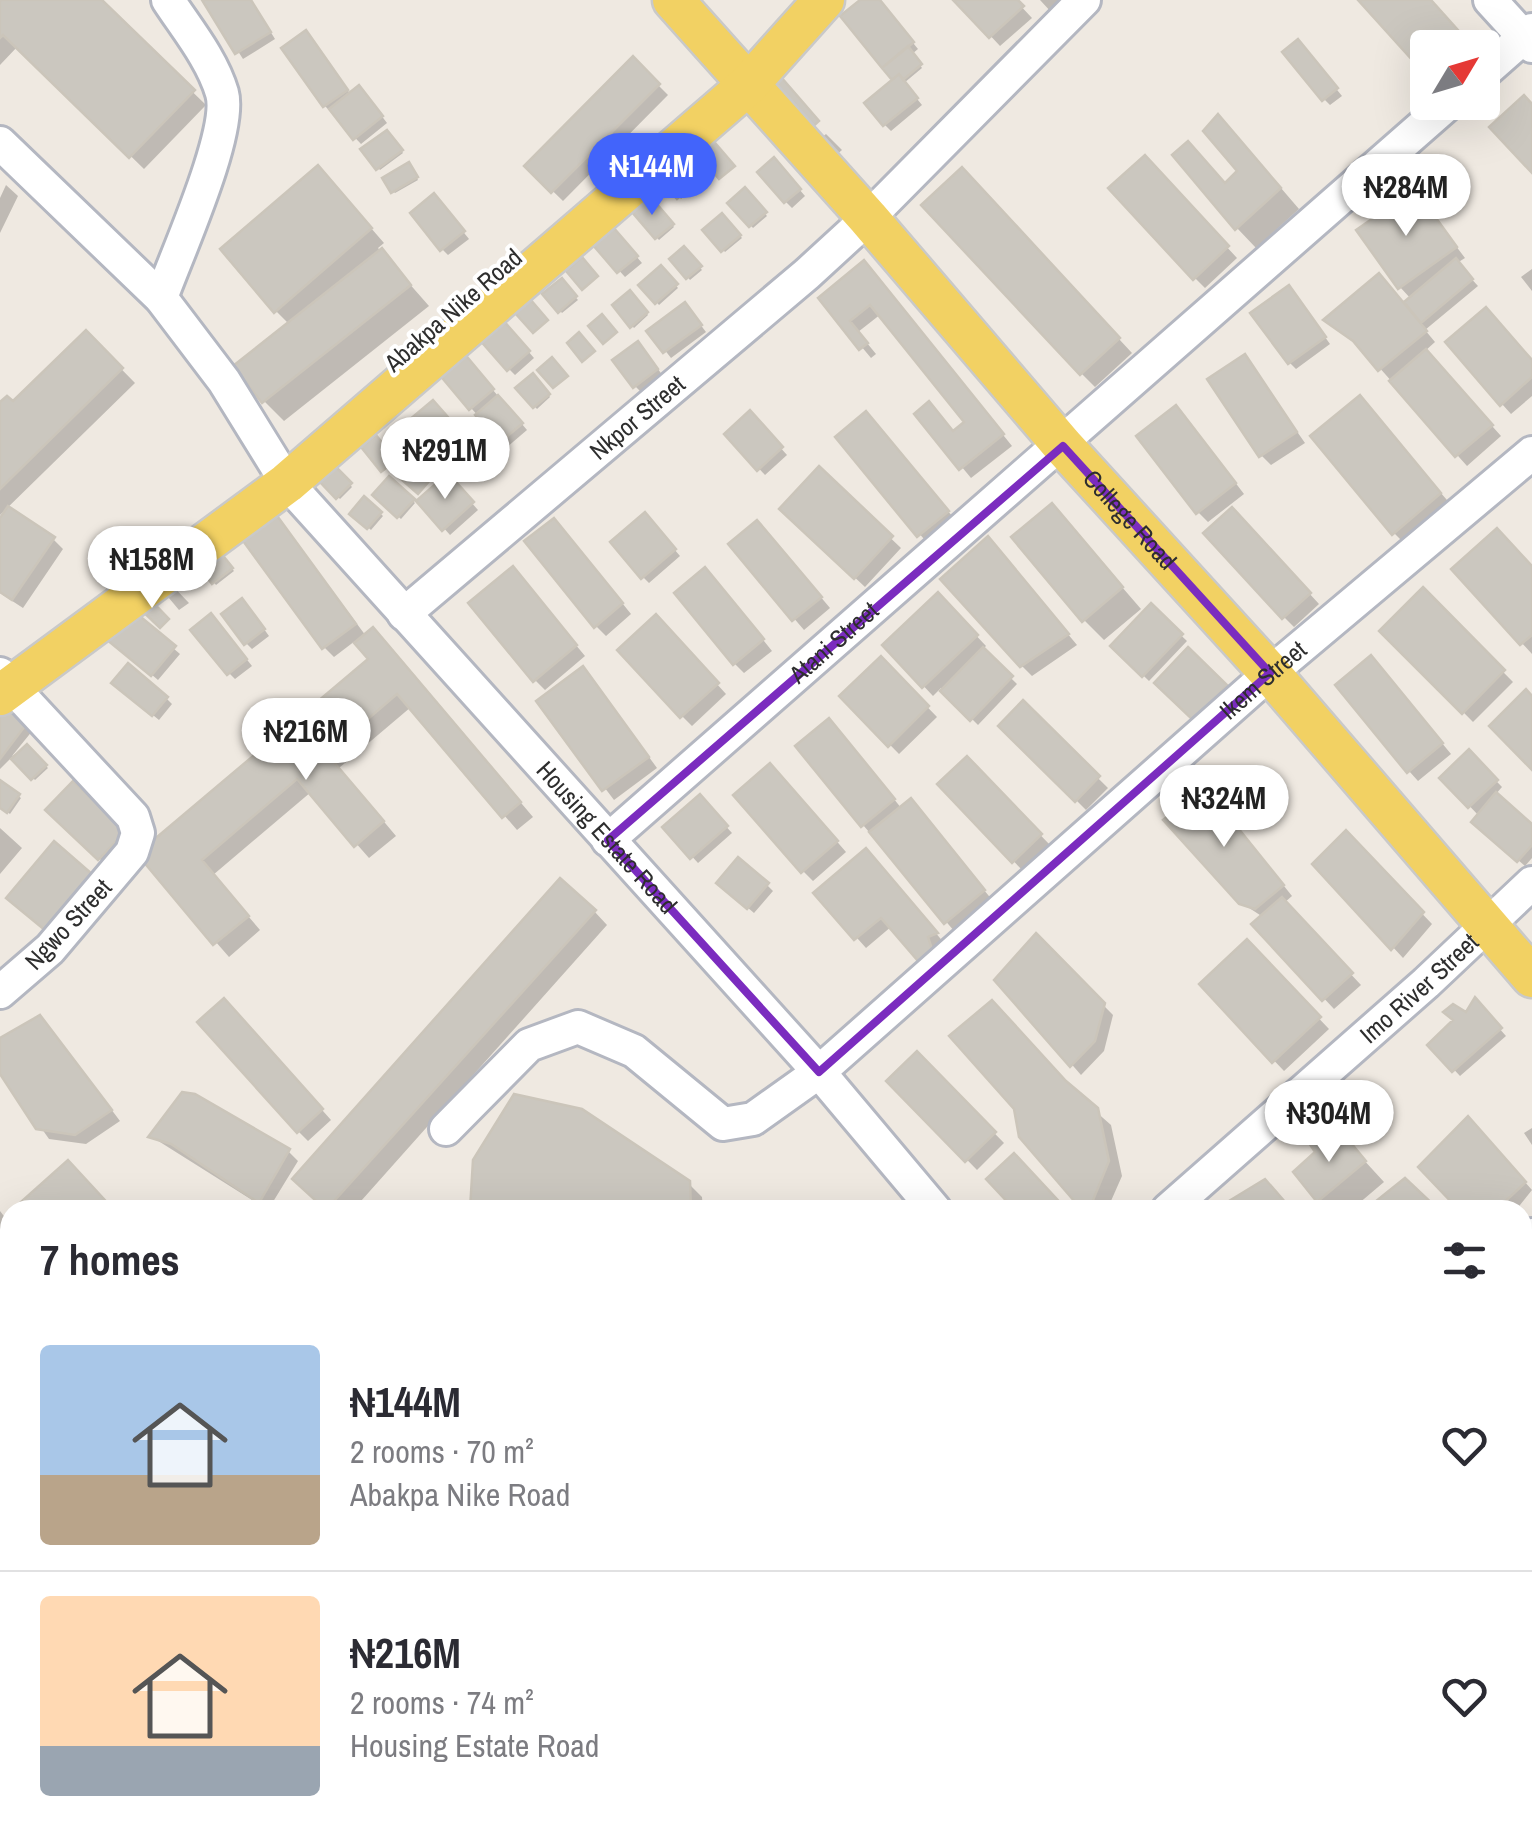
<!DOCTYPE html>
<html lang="en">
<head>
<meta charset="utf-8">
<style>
	:root { --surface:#fff; --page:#f2f2f3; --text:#2b2b33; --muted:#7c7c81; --line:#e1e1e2; --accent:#4264fb }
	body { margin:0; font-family:"Archivo Narrow",sans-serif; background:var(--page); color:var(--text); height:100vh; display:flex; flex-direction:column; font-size:38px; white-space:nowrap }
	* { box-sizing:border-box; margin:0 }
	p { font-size:32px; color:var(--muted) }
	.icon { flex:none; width:55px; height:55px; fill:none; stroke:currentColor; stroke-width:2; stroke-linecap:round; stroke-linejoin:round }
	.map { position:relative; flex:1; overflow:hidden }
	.sheet { position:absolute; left:0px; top:1200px; width:1532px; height:640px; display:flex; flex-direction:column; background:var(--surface); border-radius:30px 30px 0 0; box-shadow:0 10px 40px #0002 }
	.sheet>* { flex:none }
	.needle { width:65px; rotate:52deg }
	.tools { position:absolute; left:1410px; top:30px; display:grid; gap:20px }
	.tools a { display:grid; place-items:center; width:90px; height:90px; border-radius:10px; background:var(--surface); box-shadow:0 10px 40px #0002; font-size:50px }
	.price { position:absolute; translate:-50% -85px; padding:0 22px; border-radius:35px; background:#fff; color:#222; font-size:32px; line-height:65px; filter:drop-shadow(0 2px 5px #0008) }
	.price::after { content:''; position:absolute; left:50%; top:60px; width:30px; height:22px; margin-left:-15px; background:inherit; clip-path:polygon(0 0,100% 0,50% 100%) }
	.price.current { background:var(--accent); color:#fff }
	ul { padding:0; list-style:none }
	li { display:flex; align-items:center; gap:30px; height:250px; padding:0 40px }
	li+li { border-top:2px solid var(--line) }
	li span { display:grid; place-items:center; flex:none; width:280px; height:200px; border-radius:10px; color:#555 }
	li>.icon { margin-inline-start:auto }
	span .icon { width:120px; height:120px; fill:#fffc; stroke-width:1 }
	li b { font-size:42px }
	h2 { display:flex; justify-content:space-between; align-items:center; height:120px; padding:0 40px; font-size:42px }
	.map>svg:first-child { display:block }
	.shadow { fill:#0003 }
	.building { fill:#cbc7bf; stroke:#cbc5ba; stroke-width:2.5 }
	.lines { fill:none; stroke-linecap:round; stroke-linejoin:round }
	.minor-casing { stroke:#b4b7c1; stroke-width:38 }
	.major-casing { stroke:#c9c9c9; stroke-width:45 }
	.minor { stroke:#fff; stroke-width:32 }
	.major { stroke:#f2d163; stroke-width:40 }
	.marked { fill:none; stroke:#7b2cbf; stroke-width:8; stroke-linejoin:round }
	.labels { text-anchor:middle; stroke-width:8; stroke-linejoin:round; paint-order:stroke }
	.street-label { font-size:25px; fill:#2e2e2e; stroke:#fff }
</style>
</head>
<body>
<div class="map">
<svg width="1532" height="1840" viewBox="0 0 1532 1840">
	<rect width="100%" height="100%" fill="#efe9e1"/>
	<!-- shadow -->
	<path class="shadow" d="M0 0H98L206 105 144 169 18 46 0 65Z
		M205 0H251L275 39 243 59Z
		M864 0H878L918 49 912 54 922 68 904 83 922 105 891 131 884 124 896 80Z
		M957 0H1015L1032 18 1000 46Z
		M1040 0H1067L1052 13Z
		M1361 0H1429L1472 48H1428V74Z
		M312 39 351 95 365 94 387 123 361 144 325 106 285 48Z
		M1303 48 1342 96 1330 105 1324 99Z
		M633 60 668 95 563 201 527 166Z
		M387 133 403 153 380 170 364 150Z
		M826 134 842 150 835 156 820 139Z
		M1238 138 1299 209 1256 248 1237 228 1226 186 1241 171Z
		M684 165 700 183 681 199 665 181Z
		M780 167 805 196 792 208 786 202Z
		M411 168 418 180 395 193 393 191Z
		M1154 168 1237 258 1205 288 1195 278Z
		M331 182 384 243 378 248 429 306 284 421 264 401 289 324 276 311Z
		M975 184 1132 353 1095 387 1081 373Z
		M6 185 18 196 0 233V198Z
		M745 191 767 216 753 228 731 203Z
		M1415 192 1465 258 1457 263 1478 286 1425 330 1435 342 1425 351 1501 436 1467 466 1361 347 1326 321 1404 305 1411 299 1400 287Z
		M649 199 674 227 659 240 635 212Z
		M440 203 469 239 448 255 442 249Z
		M722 216 742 238 725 252 706 230Z
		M619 236 642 263 625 277 596 245Z
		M684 249 702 270 690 280 673 259Z
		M661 268 678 288 659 305 642 285Z
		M1532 269V291L1521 277Z
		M873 273 1012 446 971 478 918 414 954 433 968 422 881 314 858 332 876 354 871 358 821 298Z
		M561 281 578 300 562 313 546 294Z
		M630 293 648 315 634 328 615 306Z
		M1294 294 1330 344 1296 369 1290 363Z
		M690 311 706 332 671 358 650 331Z
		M508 328 534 358 515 375 509 369Z
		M86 333 135 383 0 515V406L13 405Z
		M644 350 663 376 641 392 635 386Z
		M1245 357 1305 443 1271 465 1261 455Z
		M469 362 527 430 507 447 471 408Z
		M1532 362V396L1511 414 1502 404Z
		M533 376 550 397 537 409 518 388Z
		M1360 399 1459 514 1414 553 1394 533Z
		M432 403 458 432 440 449 413 420Z
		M750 414 787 455 765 475 727 434Z
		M1186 418 1244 494 1208 522 1198 512Z
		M876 424 957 522 929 545 838 438Z
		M336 470 352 487 340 499 323 482Z
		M819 470 901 548 865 587 782 509Z
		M448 476 478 510 450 535 420 501Z
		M389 480 415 503 401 519 375 495Z
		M365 500 383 516 371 530 353 514Z
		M1052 506 1141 609 1104 640 1084 620Z
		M1242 520 1319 604 1294 627 1284 617Z
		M651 522 680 556 649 583 643 577Z
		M0 523 53 539 63 549 23 608 0 593Z
		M284 526 366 636 386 643 533 817 517 830 411 707 339 768 396 836 369 858 311 792 213 875 260 930 229 957 140 855 371 659 355 641 334 657 324 647Z
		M564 531 631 614 606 636 596 626Z
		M767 533 830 608 804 630 731 545Z
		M212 546 234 571 216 585 195 559Z
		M997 549 1077 645 1032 676 1022 666Z
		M1532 569V654L1455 570Z
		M166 579 189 603 179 610 158 585Z
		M522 580 585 656 545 690 535 680Z
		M715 580 772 651 744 673 734 663Z
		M1423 591 1513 682 1473 722 1383 631Z
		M938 595 986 646 982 650 1017 684 978 725 941 688 933 696 885 645Z
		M125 607 180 654 158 680 110 639Z
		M248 607 269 636 252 649 246 643Z
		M1151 607 1187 641 1149 681 1113 646Z
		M217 622 252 666 235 679 229 673Z
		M665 627 726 694 692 726 682 716Z
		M881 659 937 717 899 754 843 697Z
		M1380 668 1451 754 1418 781 1409 771Z
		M592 679 657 768 614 800 539 701Z
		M121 689 166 698 172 704 159 720Z
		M0 703 33 730 12 756 27 747 48 768 35 780 12 757 0 769Z
		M1023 704 1108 788 1086 810 1002 726Z
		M839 731 902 809 920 812 993 901 955 932 863 825Z
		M1469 753 1502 787 1495 795 1532 827V858L1525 866 1480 827 1479 816 1443 778Z
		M967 759 1050 845 1023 871 940 784Z
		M780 776 846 852 813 881 803 871Z
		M0 783 21 798 10 814 0 806Z
		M699 797 732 833 698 863 665 827Z
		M49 810 130 838 105 864Z
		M1223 810 1292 896 1284 903 1361 985 1334 1009 1254 924 1263 917 1240 902Z
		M0 828 22 848 0 874Z
		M1346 834 1432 924 1403 958 1316 864Z
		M875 861 945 944 930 969 892 926 866 948 817 893Z
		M767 885 773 891 754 913 726 889Z
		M594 911 607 925 353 1210H328L309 1193Z
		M1036 937 1113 1015 1104 1051 1081 1075 998 980Z
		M1247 943 1329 1029 1284 1071 1202 985Z
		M1475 1001 1506 1036 1460 1076 1431 1045 1467 1015Z
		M234 1011 331 1120 308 1141 298 1131Z
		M50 1028 120 1121 86 1144 49 1139 0 1069V1041Z
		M917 1054 1004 1143 977 1170 890 1081Z
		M1069 1088 1111 1125 1122 1176 1107 1210H1085Z
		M1532 1128V1145L1524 1133Z
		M1478 1130 1532 1190 1516 1210H1463Z
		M1340 1134 1384 1182 1351 1210H1329L1296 1173Z
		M152 1137 288 1151 298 1161 268 1210Z
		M688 1183 702 1197 703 1210H472Z
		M0 1211 10 1224V1240L0 1247Z
		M0 1454 10 1463V1485L0 1476Z
		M1522 1473 1532 1483V1508L1522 1516Z
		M0 1672 10 1682V1724L0 1716Z
		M82 1830H143L135 1840H74Z
		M151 1830H203L210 1837 144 1840Z
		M648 1830H689L698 1840H656Z
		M881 1830H966L977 1840 848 1839Z"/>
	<!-- building -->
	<path class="building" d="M0 0H102L195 90 129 158 3 35 0 38Z
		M202 0H251L271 32 235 54Z
		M860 0H880L914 42 882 68 840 16Z
		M953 0H1018L1024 6 989 38Z
		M1358 0H1431L1465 38 1454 48H1428L1425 74Z
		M306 30 348 90 323 107 281 48Z
		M1298 39 1338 88 1322 101 1282 52Z
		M908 46 922 64 903 80 899 74 892 80 882 68Z
		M633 56 660 84 551 193 524 166Z
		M899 74 918 98 883 126 864 103Z
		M781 77 819 121 808 131 770 88Z
		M359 85 383 116 353 140 329 109Z
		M1524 95 1532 104V173L1489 127Z
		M1218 114 1281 188 1235 230 1172 155 1188 141 1225 183 1237 171 1203 131Z
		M387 130 403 150 376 170 360 149Z
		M710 137 735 166 719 179 695 150Z
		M1145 155 1229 246 1193 280 1108 188Z
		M774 157 801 189 784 203 757 172Z
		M684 161 700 179 677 199 661 181Z
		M409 162 418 177 391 193 382 178Z
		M318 165 372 228 274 313 220 249Z
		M962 167 1120 338 1080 375 921 205Z
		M745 187 767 212 749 227 727 203Z
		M1415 189 1457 247 1398 289 1356 230Z
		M434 193 465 231 440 251 410 213Z
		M650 196 674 224 655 239 631 211Z
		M722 213 741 235 721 252 702 230Z
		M613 227 638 256 617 273 593 245Z
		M684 246 702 266 686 279 669 259Z
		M382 248 411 285 262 403 233 366Z
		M582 257 598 276 582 290 566 271Z
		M1456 258 1473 279 1421 323 1404 302Z
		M864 260 1004 434 959 470 914 414 929 401 953 431 964 422 870 305 850 321 868 343 859 350 818 298Z
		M661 265 678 284 655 304 638 285Z
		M1379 273 1427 331 1378 371 1353 341 1323 320Z
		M562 278 577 296 558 313 542 294Z
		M1289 285 1326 337 1288 364 1250 313Z
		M630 290 648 312 630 328 612 305Z
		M530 299 548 320 533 333 514 312Z
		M685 302 702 325 663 353 646 331Z
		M1486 307 1532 360V377L1500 406 1445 342Z
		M602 314 617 332 603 344 588 326Z
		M502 319 530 351 507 371 479 339Z
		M86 330 123 368 0 489V402L7 396 13 401Z
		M579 332 595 351 582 362 567 343Z
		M638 341 658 369 633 388 612 360Z
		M1426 349 1493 425 1455 457 1389 381Z
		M463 352 494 389 469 410 438 373Z
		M1245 354 1297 432 1259 457 1207 379Z
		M552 357 568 376 553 388 537 370Z
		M533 373 550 394 533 408 515 388Z
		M498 395 523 423 499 443 475 415Z
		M1360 395 1441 493 1392 535 1310 436Z
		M433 400 454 424 432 445 409 420Z
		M1176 405 1236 483 1196 514 1136 436Z
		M750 410 783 447 757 471 724 434Z
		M866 411 949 511 917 537 835 437Z
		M376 435 396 460 381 472 361 447Z
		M427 442 439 453 424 467 413 456Z
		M407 459 430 480 418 494 394 473Z
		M819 466 893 536 854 579 779 509Z
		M336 467 352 483 336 499 320 482Z
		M448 473 474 502 442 531 416 501Z
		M389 476 415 499 397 518 372 495Z
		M364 496 382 512 367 529 349 514Z
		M1052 503 1123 587 1082 622 1011 537Z
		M8 506 55 537 12 600 0 592V518Z
		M1232 507 1311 593 1282 619 1203 533Z
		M645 512 676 549 641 579 610 542Z
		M275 513 356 624 322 649 241 538Z
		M554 518 623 603 594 628 524 541Z
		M757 520 822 597 792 621 728 544Z
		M1497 528 1532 566V635L1520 645 1451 569Z
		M988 536 1069 634 1020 667 940 579Z
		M212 542 233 568 212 584 192 558Z
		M513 566 577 645 533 682 468 603Z
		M705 567 764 639 733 665 674 593Z
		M1423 587 1505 670 1462 714 1379 631Z
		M938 592 978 635 922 688 882 645Z
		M144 593 169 619 160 628 134 603Z
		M242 598 265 629 244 645 221 614Z
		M1151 603 1183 634 1142 677 1110 646Z
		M125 604 176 646 151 676 100 634Z
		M211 613 247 659 227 675 190 630Z
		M656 614 719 683 680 718 617 650Z
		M373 627 521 802 502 818 397 694 327 754 384 821 354 847 297 779 202 860 249 916 213 945 137 854 368 659 354 643Z
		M983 647 1013 676 970 721 940 691Z
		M1188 647 1227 685 1194 721 1154 683Z
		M1371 655 1443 743 1407 773 1335 685Z
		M881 656 929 706 888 747 839 696Z
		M128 663 168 697 152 716 111 683Z
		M583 666 649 757 602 791 536 701Z
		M1526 689 1532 696V770L1489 726Z
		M0 700 28 722 0 759Z
		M1023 700 1100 776 1075 802 998 726Z
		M829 718 895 799 861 827 795 746Z
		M27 744 47 765 31 780 11 759Z
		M1469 749 1498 780 1468 808 1439 778Z
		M967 756 1042 834 1012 863 937 784Z
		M770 763 838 841 801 873 733 795Z
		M0 780 20 794 7 813 0 808Z
		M73 781 126 831 98 860 45 810Z
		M1201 789 1213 797 1284 885 1255 909 1239 904 1163 820Z
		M1496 792 1532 824V845L1517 862 1471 822Z
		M700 794 728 826 690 859 662 827Z
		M911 798 985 890 944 924 869 832Z
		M1346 830 1424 912 1391 950 1312 864Z
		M54 841 93 875 46 931 6 898Z
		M866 848 938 933 928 937 932 949 918 961 881 918 854 940 813 893Z
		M738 857 769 883 747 909 716 883Z
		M560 878 596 910 326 1210 292 1179Z
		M1282 897 1353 973 1322 1001 1251 924Z
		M1036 933 1105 1003 1095 1041 1070 1067 994 980Z
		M1247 939 1321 1017 1272 1063 1199 984Z
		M1475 997 1502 1028 1452 1072 1427 1045 1453 1020 1443 1012 1453 1004 1466 1012Z
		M224 998 323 1109 297 1133 197 1022Z
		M992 1000 1066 1081 1098 1108 1109 1161 1089 1210H1082L1019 1137 1014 1109 949 1036Z
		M40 1015 112 1110 75 1135 36 1129 0 1074V1038Z
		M917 1051 996 1132 965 1162 886 1081Z
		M182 1092 195 1094 290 1149 259 1203 171 1144 148 1137Z
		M514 1094 582 1109 690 1181 691 1210H470L473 1160Z
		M1468 1116 1526 1182 1496 1210H1459L1418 1167Z
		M1341 1131 1366 1161 1317 1202 1293 1172 1315 1152 1309 1143 1322 1136 1326 1141Z
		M1014 1153 1067 1210H1015L986 1179Z
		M68 1160 114 1210H12Z
		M1405 1178 1439 1210H1365Z
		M1265 1179 1292 1210H1216V1209Z
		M0 1505 10 1516V1571L0 1561Z
		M1532 1655V1727L1528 1730 1522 1722V1662Z
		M0 1669 10 1678V1713L3 1720Z
		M10 1819V1830H26L36 1839 0 1840V1830Z
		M79 1830H126L118 1840H71Z
		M148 1830H199L191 1840H141Z
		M522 1830H562L571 1840H512Z
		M579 1830H632L641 1840H588Z
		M670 1830H692L701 1840H659Z
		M712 1830H772L781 1840H721Z
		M855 1830H970L975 1834 971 1840 844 1839Z
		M1054 1830H1117L1125 1840H1060Z
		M1425 1830H1504L1513 1840H1422Z"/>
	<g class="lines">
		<!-- minor casing -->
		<g class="minor-casing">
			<g id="minor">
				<path d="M1490 0 1532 46"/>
				<path d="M1482 74 1532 30"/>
				<path id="s1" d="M0 143 161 298 224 381 287 483 819 1072 935 1210"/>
				<path d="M161 298C176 256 233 131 222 93 212 59 187 29 168 0"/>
				<path id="s2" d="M404 614 807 274 868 218 1084 0"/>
				<path d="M0 674 133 817 138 833 132 852 50 949 0 992"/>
				<path id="s3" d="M608 840 1450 102"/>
				<path id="s4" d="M446 1129 529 1045 578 1027 634 1051 723 1124 753 1119 819 1072 1270 673 1532 453"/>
				<path id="s5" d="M1168 1210 1426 983 1532 883"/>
				<path d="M1522 1244 1532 1235"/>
				<path d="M0 1336 10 1328"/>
				<path d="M1522 1554 1532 1545"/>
				<path d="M0 1589 10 1598"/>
				<path d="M0 1766 10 1759"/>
				<path d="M242 1830 253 1840"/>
				<path d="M1241 1830 1249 1840"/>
				<path d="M437 1840 448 1830"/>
				<path d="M822 1840 833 1830"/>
				<path d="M1195 1840 1207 1830"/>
			</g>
		</g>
		<!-- major casing -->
		<g class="major-casing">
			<g id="major">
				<path id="s6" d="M673 0 868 218 1063 446 1270 673 1532 977"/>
				<path d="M0 695 287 483 748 85 824 0"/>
			</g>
		</g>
		<!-- minor -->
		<use href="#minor" class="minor"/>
		<!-- major -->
		<use href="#major" class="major"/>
	</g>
	<!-- marked area -->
	<path class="marked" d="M1063 446 1270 673 819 1072 608 840Z"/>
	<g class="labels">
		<!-- street labels -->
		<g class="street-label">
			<text transform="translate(453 310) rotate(-41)" y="9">Abakpa Nike Road</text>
			<text dy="9" stroke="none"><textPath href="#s2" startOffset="305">Nkpor Street</textPath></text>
			<text dy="9" stroke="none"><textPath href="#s6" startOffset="692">College Road</textPath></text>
			<text dy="9" stroke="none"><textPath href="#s3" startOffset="300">Atani Street</textPath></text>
			<text dy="9" stroke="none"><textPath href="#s4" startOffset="1050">Ikem Street</textPath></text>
			<text dy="9" stroke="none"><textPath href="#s1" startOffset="925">Housing Estate Road</textPath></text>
			<text transform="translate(68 924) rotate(-47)" y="9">Ngwo Street</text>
			<text dy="9" stroke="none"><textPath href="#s5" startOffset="335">Imo River Street</textPath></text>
		</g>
	</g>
</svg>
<div class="tools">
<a><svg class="needle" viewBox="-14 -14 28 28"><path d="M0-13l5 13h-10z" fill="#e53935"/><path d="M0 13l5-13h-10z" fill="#7c7c81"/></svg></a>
</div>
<b class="price current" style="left:652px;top:218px">₦144M</b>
<b class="price" style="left:1406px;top:239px">₦284M</b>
<b class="price" style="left:445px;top:502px">₦291M</b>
<b class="price" style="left:152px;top:611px">₦158M</b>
<b class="price" style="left:306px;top:783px">₦216M</b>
<b class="price" style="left:1224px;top:850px">₦324M</b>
<b class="price" style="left:1329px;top:1165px">₦304M</b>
<section class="sheet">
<h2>7 homes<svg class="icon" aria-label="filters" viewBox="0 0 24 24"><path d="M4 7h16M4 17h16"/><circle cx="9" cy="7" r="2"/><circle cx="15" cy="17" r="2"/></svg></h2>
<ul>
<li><span style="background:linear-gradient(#a9c7e8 65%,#b9a48a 0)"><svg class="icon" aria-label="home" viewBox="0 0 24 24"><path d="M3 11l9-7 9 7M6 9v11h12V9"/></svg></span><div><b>₦144M</b><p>2 rooms · 70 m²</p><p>Abakpa Nike Road</p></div><svg class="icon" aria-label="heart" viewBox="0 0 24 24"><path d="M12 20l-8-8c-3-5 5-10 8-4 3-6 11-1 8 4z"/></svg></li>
<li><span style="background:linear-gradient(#ffd9b3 75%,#9aa5b1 0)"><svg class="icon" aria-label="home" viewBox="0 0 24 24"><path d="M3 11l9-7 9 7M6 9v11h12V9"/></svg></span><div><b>₦216M</b><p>2 rooms · 74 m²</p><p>Housing Estate Road</p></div><svg class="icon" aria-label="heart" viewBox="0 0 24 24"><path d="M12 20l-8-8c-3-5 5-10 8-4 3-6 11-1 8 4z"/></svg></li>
</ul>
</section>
</div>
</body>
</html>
